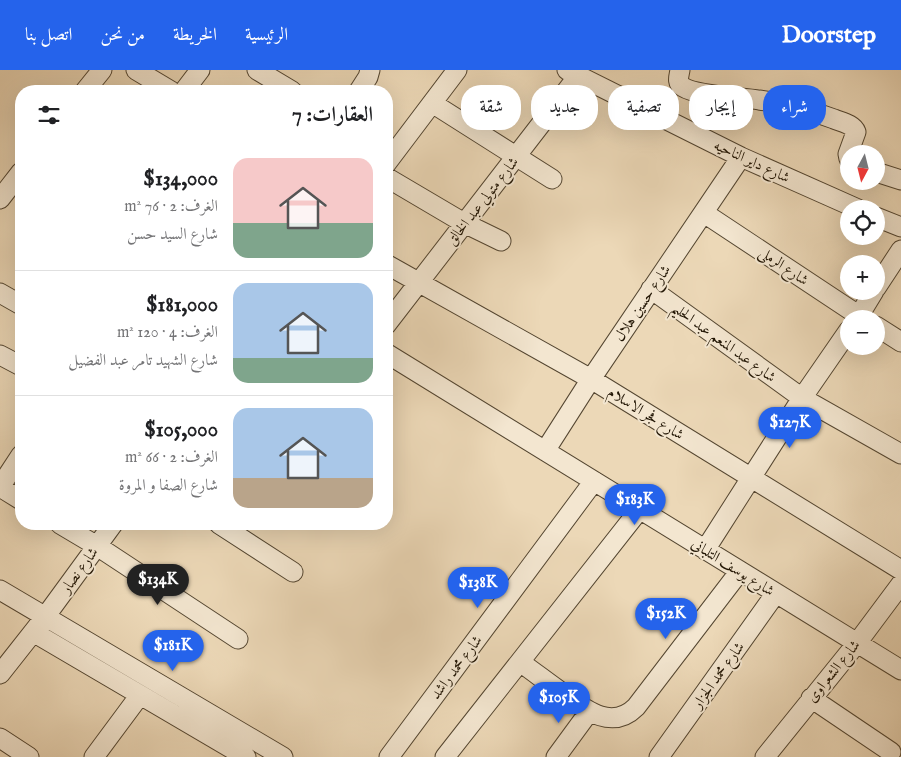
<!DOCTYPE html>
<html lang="ar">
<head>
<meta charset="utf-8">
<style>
	:root { --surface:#fff; --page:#f2f2f2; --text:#202124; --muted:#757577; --line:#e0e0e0; --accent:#2563eb }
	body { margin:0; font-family:"IM FELL English",Amiri,serif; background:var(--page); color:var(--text); direction:rtl; height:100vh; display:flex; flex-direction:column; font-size:19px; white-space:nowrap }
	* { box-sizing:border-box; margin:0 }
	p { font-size:16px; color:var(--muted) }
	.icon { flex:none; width:28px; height:28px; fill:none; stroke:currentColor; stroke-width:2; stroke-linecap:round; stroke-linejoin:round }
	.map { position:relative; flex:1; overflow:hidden; direction:ltr }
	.side { position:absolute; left:15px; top:15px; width:378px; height:445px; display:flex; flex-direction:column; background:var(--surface); border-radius:20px; box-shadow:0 5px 20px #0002; direction:rtl }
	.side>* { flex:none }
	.guide { position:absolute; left:408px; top:15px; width:418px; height:45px; direction:rtl; display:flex; gap:10px }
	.needle { width:32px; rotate:187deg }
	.buttons { position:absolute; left:840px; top:75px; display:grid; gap:10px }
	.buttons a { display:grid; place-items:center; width:45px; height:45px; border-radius:50%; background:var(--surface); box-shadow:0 5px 20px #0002; font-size:25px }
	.price { position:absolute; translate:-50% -42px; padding:0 11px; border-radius:18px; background:var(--accent); color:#fff; font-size:16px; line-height:32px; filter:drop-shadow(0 1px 2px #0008) }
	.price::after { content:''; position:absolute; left:50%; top:30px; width:15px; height:11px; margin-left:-8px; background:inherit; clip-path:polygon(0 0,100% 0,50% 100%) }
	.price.active { background:#222; color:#fff }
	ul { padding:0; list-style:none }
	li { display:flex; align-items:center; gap:15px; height:125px; padding:0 20px }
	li+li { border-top:1px solid var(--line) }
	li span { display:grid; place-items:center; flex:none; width:140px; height:100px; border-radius:15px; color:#555 }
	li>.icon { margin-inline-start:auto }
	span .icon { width:60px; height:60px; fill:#fffc; stroke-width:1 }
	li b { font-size:21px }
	h2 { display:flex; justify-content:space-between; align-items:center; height:60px; padding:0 20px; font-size:21px }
	.pill { padding:0 18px; border-radius:20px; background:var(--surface); box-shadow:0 5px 20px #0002; font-size:18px; line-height:45px }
	.pill.active { background:var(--accent); color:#fff }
	header { display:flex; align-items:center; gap:30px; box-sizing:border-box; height:70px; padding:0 25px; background:var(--accent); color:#fff }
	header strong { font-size:24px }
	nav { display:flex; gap:28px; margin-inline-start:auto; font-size:18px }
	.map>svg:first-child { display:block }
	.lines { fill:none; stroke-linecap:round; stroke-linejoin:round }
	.minor-casing { stroke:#544631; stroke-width:21 }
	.minor { stroke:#f3e6d0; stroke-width:19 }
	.labels { text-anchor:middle; stroke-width:4; stroke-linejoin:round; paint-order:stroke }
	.street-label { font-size:15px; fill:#211504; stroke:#f3e6d0 }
</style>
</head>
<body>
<header>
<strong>Doorstep</strong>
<nav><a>الرئيسية</a><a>الخريطة</a><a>من نحن</a><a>اتصل بنا</a></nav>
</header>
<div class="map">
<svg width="901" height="687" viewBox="0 0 901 687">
	<rect width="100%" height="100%" fill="#ecd8b7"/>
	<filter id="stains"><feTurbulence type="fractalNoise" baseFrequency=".004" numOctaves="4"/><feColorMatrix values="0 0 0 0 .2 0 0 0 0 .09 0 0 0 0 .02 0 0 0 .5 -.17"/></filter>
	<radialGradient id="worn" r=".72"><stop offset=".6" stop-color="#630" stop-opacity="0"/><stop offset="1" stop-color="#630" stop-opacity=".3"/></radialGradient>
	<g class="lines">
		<!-- minor casing -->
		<g class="minor-casing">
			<path id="minor" d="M136 0 171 21
				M257 0 292 21
				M567 0 741 87 858 139
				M680 0C679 6 676 13 683 17 697 26 741 27 759 30 784 33 810 40 834 49 841 52 853 54 856 62L848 84 849 89
				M85 21 102 0
				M184 21 200 0
				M359 21 368 7 370 0
				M432 33 552 109
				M386 94 457 0
				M876 102 901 110
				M386 107 464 153 501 171
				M0 129 21 102
				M704 143 864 249
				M876 147 901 157
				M386 194 591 309 901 500
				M876 218 901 180
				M651 219 802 328 901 384
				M0 223 21 235
				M857 249 874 221
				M386 255 578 6
				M876 256 901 272
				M386 283 901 600
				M0 285 21 296
				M545 381 591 309 741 87
				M0 417 21 385
				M0 417 21 430
				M60 454 97 476 238 569
				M219 454 293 502
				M705 480 802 328 849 260
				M0 520 283 687
				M33 562 246 687
				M520 592C534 602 547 612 561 622 583 638 611 662 636 637L740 501
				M0 604 45 547 113 454
				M811 628 891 682
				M0 668 29 687
				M94 687 140 625
				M389 687 594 411
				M445 687 640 439
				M556 687 589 642
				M659 687 776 523
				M765 687 857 573 901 514"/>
		</g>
		<!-- minor -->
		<use href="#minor" class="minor"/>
	</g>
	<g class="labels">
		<!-- street labels -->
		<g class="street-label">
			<text transform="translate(752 91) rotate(25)" y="5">شارع داير الناحيه</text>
			<text transform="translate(482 131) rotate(-52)" y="5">شارع متولي عبد الخالق</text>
			<text transform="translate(784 196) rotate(34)" y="5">شارع الرملى</text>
			<text transform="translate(642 233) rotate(-56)" y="5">شارع حسين هلال</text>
			<text transform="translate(724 272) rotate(36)" y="5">شارع عبد المنعم عبد الحليم</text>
			<text transform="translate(646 343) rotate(32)" y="5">شارع فجر الاسلام</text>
			<text transform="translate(733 497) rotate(32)" y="5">شارع يوسف التلباني</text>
			<text transform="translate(79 500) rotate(-54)" y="5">شارع نصار</text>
			<text transform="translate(456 597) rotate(-53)" y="5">شارع محمد راشد</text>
			<text transform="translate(833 601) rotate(-51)" y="5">شارع الشعراوى</text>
			<text transform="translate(718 605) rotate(-54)" y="5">شارع محمد الجزار</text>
		</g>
	</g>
	<rect width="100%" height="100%" filter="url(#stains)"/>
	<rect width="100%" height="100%" fill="url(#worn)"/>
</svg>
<div class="buttons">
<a><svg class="needle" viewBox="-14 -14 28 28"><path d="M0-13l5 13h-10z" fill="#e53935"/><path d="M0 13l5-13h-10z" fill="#757577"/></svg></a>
<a><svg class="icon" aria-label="locate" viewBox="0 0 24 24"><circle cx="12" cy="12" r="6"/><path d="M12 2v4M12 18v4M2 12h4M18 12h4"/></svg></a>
<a>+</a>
<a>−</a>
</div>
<b class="price" style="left:790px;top:379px">$127K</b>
<b class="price" style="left:635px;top:456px">$183K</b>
<b class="price active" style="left:158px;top:536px">$134K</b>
<b class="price" style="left:478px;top:539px">$138K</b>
<b class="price" style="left:666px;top:570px">$152K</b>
<b class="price" style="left:173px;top:602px">$181K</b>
<b class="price" style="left:559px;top:654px">$105K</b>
<div class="guide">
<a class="pill active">شراء</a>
<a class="pill">إيجار</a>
<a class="pill">تصفية</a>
<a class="pill">جديد</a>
<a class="pill">شقة</a>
</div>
<section class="side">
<h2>العقارات: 7<svg class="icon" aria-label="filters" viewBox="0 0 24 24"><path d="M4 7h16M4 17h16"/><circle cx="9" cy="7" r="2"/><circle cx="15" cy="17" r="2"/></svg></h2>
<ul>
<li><span style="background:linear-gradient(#f6c9c9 65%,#7fa58c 0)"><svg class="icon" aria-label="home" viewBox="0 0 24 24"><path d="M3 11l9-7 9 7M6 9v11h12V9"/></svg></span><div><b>$134,000</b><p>الغرف: 2 · 76 m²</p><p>شارع السيد حسن</p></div></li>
<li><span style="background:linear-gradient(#a9c7e8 75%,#7fa58c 0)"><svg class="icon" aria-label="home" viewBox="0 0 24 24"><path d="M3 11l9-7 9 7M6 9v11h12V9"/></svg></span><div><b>$181,000</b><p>الغرف: 4 · 120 m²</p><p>شارع الشهيد تامر عبد الفضيل</p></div></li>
<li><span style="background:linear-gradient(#a9c7e8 70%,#b9a48a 0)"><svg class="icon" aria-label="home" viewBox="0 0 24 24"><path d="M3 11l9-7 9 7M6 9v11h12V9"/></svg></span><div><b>$105,000</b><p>الغرف: 2 · 66 m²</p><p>شارع الصفا و المروة</p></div></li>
</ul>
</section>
</div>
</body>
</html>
